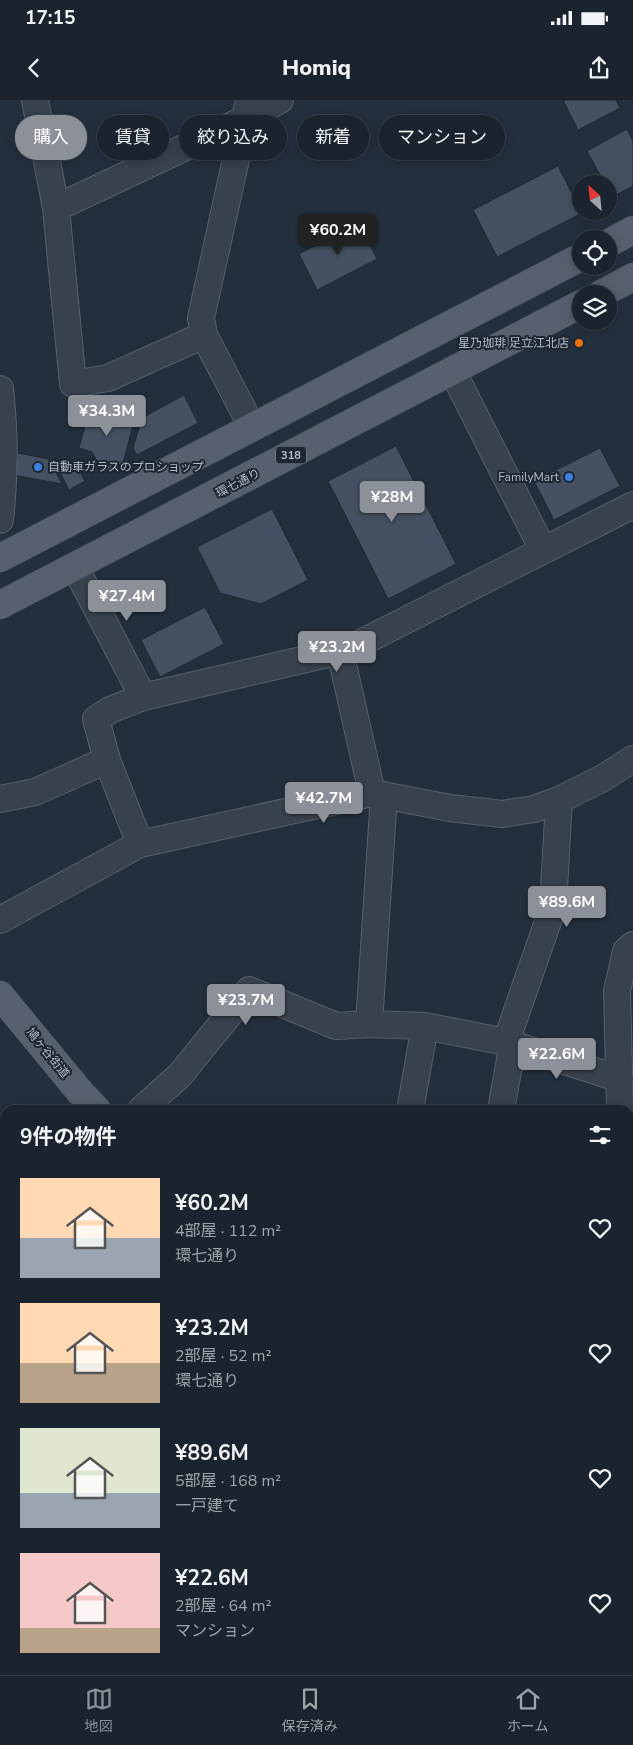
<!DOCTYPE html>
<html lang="ja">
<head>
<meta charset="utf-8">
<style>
	:root { --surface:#1b232e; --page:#242b36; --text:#f1f3f6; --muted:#a0a4aa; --line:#39404a; --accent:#8c9099 }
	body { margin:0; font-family:"Nunito Sans","Noto Sans JP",sans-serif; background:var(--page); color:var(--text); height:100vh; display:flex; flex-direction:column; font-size:19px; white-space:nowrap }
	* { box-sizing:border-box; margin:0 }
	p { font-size:16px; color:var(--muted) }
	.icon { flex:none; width:28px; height:28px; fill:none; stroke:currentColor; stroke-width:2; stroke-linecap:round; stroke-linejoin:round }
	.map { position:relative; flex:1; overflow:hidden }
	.drawer { position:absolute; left:0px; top:1005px; width:634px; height:570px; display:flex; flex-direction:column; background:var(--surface); border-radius:15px 15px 0 0; box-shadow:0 2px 12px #0003,0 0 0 1px var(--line) }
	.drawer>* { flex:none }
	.guide { position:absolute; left:15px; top:15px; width:604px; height:45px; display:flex; gap:10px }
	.needle { width:32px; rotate:333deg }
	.controls { position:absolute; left:572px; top:75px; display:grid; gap:10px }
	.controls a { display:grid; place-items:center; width:45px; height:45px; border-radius:50%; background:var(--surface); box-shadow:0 2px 12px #0003,0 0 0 1px var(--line); font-size:25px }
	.price { position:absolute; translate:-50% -42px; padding:0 11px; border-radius:5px; background:var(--accent); color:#fff; font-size:16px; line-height:32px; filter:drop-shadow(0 1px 2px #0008) }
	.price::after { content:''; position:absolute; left:50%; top:30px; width:15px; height:11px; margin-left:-8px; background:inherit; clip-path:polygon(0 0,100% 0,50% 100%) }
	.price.active { background:#222; color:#fff }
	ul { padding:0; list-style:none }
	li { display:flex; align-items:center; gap:15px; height:125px; padding:0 20px }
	li span { display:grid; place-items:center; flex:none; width:140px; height:100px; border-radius:0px; color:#555 }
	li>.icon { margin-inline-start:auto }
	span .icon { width:60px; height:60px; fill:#fffc; stroke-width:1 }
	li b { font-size:21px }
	h2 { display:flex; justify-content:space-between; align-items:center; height:60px; padding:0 20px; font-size:21px }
	.tag { padding:0 18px; border-radius:22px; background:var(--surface); box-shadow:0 2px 12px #0003,0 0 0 1px var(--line); font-size:18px; line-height:45px }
	.tag.active { background:var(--accent); color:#fff }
	.status { display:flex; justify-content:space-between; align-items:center; height:35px; padding:0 25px; background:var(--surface); direction:ltr }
	.status svg { height:14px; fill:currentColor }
	header { display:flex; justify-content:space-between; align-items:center; height:65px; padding:0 20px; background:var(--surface); font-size:22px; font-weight:800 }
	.tab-bar { display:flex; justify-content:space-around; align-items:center; height:70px; border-top:1px solid var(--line); background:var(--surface); font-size:14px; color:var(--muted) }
	.tab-bar a { display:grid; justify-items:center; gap:2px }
	.tab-bar .active { color:var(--accent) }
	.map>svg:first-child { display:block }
	.building { fill:#455162; stroke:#1f2835 }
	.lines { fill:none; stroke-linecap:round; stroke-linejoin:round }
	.minor-casing { stroke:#565f6c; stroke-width:28 }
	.major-casing { stroke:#414a57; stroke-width:29 }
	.minor { stroke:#38414e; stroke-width:26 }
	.major { stroke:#56606e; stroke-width:28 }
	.food-dot { fill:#e8710a; stroke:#1d2633; stroke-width:2 }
	.shop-dot { fill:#3f7fe0; stroke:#1d2633; stroke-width:2 }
	.labels { text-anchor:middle; stroke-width:4; stroke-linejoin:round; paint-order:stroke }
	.shield { fill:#1d2633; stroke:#878f9c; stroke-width:1 }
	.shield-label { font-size:11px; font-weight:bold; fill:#b4bcc9 }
	.poi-label { font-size:12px; fill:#b4bcc9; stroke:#1d2633; text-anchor:end }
	.street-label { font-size:12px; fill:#b4bcc9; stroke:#1d2633 }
</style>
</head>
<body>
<div class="status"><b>17:15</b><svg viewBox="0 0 49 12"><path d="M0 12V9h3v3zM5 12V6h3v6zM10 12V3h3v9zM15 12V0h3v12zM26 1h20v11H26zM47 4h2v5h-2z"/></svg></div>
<header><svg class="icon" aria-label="back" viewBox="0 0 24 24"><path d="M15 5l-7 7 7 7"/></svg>Homiq<svg class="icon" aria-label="share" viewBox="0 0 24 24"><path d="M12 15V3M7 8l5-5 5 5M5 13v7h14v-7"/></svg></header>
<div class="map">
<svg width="633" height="1575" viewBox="0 0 633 1575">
	<rect width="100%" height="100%" fill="#242f3e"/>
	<!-- building -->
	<path class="building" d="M563 0H616L620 8 578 30Z
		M627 29 633 41V86L612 97 609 92V84H605L587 51Z
		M558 66 582 113 497 157 473 110Z
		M359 123 377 159 317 190 299 154Z
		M184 295 198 323 137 355 133 348 142 318Z
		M90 307 135 318 123 363 103 373 92 352 79 348Z
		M396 346 456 464 388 499 328 381Z
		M600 348 620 386 554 420 534 381Z
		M18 353 49 359 62 384 13 375Z
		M54 360 75 363 85 381 69 390Z
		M272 409 308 480 261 504 220 493 197 447Z
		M205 507 224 544 160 577 141 540Z
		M75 1570H271L270 1575H75Z
		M331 1570H496L503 1573 502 1575H345Z"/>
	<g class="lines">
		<!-- minor casing -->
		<g class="minor-casing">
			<path id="minor" d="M35 0 56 108 73 284 108 278 204 235
				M249 0 201 218 204 235 252 327
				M56 108 245 19 280 0
				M452 270 543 450
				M0 289C5 333 5 376 0 420
				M75 467 143 597
				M340 551 372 693
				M384 695 369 924 425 926 506 942 620 979
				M0 699 35 692 107 660
				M140 744 107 660 96 619 110 610 143 597 349 549 633 405
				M0 820 140 744 372 693 450 708 502 714 534 709 559 700 603 678 633 659
				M506 942 553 807 559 700
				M141 1010 180 975 249 890 336 926 369 924
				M410 1010 425 926
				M501 1010 513 943
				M620 1010 617 891 626 851 633 845
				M629 1163H633
				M629 1351 633 1350
				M0 1511 5 1536
				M10 1575 11 1570
				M308 1575 310 1570
				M530 1575 532 1570"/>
		</g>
		<!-- major casing -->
		<g class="major-casing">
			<path id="major" d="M609 143 633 130
				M601 194 633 177
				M0 458 581 157
				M0 505C195 406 387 303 581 204
				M0 895 80 992 97 1010
				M556 1570 560 1575"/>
		</g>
		<!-- minor -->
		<use href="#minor" class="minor"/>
		<!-- major -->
		<use href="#major" class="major"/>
	</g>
	<!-- markers -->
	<circle class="food-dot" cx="579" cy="243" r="5"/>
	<g class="shop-dot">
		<circle cx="38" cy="367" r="5"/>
		<circle cx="569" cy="377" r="5"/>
	</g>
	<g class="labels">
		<!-- shield labels -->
		<rect class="shield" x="276" y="346.5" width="30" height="17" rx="4"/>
		<g class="shield-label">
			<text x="291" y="359">318</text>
		</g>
		<!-- poi labels -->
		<g class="poi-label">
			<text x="569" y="247">星乃珈琲 足立江北店</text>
			<text x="48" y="371" text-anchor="start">自動車ガラスのプロショップ</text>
			<text x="559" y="381">FamilyMart</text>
		</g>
		<!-- street labels -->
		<g class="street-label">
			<text transform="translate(238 383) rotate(-27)" y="4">環七通り</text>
			<text transform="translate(48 953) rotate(51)" y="4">鳩ヶ谷街道</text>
		</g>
	</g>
</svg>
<div class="controls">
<a><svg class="needle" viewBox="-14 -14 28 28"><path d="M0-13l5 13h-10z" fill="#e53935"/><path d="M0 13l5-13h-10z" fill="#a0a4aa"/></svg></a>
<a><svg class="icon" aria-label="locate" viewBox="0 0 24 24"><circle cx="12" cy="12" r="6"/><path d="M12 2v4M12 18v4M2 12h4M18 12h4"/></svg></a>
<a><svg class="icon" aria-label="layers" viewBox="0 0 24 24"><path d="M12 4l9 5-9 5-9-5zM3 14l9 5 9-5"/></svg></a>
</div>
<b class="price active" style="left:338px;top:156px">¥60.2M</b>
<b class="price" style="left:107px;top:337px">¥34.3M</b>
<b class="price" style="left:392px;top:423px">¥28M</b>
<b class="price" style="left:127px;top:522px">¥27.4M</b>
<b class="price" style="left:337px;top:573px">¥23.2M</b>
<b class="price" style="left:324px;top:724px">¥42.7M</b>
<b class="price" style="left:567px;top:828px">¥89.6M</b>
<b class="price" style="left:246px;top:926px">¥23.7M</b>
<b class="price" style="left:557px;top:980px">¥22.6M</b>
<div class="guide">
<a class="tag active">購入</a>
<a class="tag">賃貸</a>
<a class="tag">絞り込み</a>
<a class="tag">新着</a>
<a class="tag">マンション</a>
</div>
<section class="drawer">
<h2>9件の物件<svg class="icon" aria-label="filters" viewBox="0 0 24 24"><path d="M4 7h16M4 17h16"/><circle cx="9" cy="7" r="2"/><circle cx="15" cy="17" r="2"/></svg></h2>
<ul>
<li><span style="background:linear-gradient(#ffd9b3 60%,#9aa5b1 0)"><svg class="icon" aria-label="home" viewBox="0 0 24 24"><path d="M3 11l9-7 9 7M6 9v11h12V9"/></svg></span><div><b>¥60.2M</b><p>4部屋 · 112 m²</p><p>環七通り</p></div><svg class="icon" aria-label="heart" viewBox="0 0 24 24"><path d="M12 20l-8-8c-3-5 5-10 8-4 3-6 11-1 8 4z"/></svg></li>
<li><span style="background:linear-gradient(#ffd9b3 60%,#b9a48a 0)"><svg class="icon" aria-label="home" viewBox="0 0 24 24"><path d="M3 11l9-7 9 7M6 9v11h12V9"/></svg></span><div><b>¥23.2M</b><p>2部屋 · 52 m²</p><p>環七通り</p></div><svg class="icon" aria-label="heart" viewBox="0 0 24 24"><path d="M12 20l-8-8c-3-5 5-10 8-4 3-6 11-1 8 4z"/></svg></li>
<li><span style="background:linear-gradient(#dfe7d0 65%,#9aa5b1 0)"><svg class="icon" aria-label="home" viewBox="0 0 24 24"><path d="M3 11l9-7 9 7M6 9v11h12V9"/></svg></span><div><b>¥89.6M</b><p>5部屋 · 168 m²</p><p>一戸建て</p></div><svg class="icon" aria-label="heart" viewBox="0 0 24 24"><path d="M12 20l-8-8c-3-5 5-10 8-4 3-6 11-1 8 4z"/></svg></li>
<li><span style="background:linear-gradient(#f6c9c9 75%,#b9a48a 0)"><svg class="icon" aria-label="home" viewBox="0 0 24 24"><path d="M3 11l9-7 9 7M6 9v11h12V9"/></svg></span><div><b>¥22.6M</b><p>2部屋 · 64 m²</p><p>マンション</p></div><svg class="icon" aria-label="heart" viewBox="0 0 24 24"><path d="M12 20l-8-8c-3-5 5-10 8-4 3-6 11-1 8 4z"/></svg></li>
</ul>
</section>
</div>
<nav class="tab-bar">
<a class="active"><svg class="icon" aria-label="map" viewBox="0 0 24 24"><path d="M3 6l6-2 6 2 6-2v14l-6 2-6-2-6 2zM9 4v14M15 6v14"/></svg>地図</a>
<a><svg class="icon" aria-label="saved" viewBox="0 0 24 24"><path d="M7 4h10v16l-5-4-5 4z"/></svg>保存済み</a>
<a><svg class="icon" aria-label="home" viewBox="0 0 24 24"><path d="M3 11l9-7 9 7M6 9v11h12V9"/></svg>ホーム</a>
</nav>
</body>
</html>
